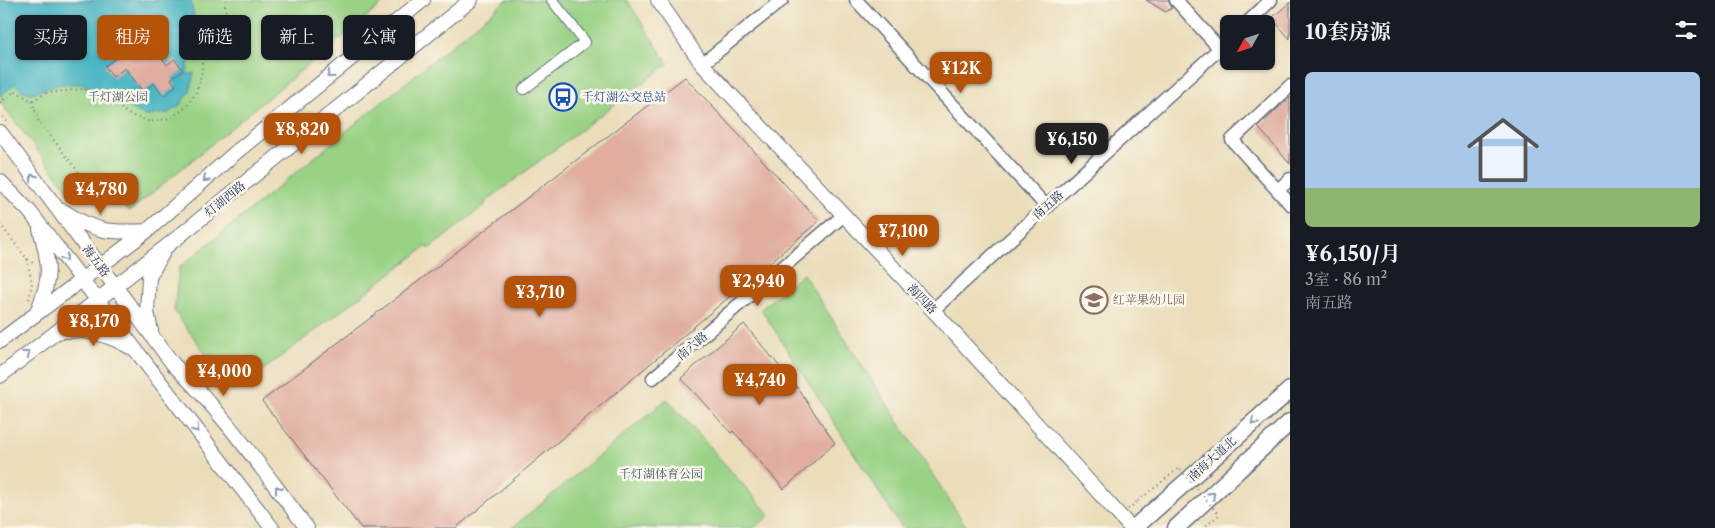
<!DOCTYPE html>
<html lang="zh">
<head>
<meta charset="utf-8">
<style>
	:root { --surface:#171b24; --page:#242831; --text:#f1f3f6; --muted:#9ea1a6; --accent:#b45309 }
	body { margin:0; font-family:"Libre Caslon Text","Noto Serif SC",serif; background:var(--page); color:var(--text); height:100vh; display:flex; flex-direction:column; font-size:19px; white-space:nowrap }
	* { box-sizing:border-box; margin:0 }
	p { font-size:16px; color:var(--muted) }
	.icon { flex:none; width:28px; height:28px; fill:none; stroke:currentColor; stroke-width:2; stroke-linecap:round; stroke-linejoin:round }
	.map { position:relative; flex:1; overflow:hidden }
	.panel { display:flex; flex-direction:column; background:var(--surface); width:425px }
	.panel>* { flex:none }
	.top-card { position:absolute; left:15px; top:15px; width:475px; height:45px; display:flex; gap:10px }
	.needle { width:32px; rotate:230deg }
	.tools { position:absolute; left:1220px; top:15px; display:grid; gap:10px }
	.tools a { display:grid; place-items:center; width:55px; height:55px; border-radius:8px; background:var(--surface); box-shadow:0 1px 4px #0004; font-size:25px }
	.price { position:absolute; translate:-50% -42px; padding:0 11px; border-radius:10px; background:var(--accent); color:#fff; font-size:16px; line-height:32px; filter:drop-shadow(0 1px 2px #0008) }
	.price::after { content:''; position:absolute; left:50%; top:30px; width:15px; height:11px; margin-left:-8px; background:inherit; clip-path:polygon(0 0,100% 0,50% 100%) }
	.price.active { background:#222; color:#fff }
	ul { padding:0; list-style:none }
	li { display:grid; align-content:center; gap:10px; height:265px; padding:0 15px }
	li span { display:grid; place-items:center; height:155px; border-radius:8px; color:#555 }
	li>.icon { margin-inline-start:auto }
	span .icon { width:90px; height:90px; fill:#fffc; stroke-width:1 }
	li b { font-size:21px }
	h2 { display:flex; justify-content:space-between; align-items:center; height:60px; padding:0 15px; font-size:21px }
	.chip { padding:0 18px; border-radius:8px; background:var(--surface); box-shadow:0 1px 4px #0004; font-size:18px; line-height:45px }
	.chip.active { background:var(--accent); color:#fff }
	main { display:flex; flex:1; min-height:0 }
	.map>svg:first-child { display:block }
	.green { fill:#9ad285; stroke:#5a8072 }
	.water { fill:#48b5c3; stroke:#327290 }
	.building { fill:#e0ad9f }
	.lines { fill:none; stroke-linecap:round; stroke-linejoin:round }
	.minor-casing { stroke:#646c7e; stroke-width:12 }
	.tertiary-casing { stroke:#646c7e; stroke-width:15 }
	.secondary-casing { stroke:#646c7e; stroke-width:16 }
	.trunk-casing { stroke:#646c7e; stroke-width:19 }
	.path { stroke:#646c7e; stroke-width:2; stroke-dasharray:1 4; stroke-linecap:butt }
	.minor { stroke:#fff; stroke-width:10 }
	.tertiary { stroke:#fff; stroke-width:12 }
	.secondary { stroke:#fff; stroke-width:14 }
	.trunk { stroke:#fff; stroke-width:16 }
	.path-bridge { stroke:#646c7e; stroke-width:2; stroke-dasharray:1 4; stroke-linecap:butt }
	.oneway { stroke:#8d97ae }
	.labels { text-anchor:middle; stroke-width:5; stroke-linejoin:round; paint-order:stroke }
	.park-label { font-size:12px; fill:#3b5868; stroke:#fbf7ec }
	.transit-label { font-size:12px; fill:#164399; stroke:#fbf7ec; text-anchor:start }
	.street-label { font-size:12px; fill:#1b2f5e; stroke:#fbf7ec }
	.education-label { font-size:12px; fill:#785e54; stroke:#fbf7ec; text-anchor:start }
</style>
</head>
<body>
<main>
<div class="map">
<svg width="1290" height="528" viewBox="0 0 1290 528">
	<rect width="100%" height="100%" fill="#fbf7ec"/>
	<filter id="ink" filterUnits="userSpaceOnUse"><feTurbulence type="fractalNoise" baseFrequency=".02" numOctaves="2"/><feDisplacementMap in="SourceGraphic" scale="10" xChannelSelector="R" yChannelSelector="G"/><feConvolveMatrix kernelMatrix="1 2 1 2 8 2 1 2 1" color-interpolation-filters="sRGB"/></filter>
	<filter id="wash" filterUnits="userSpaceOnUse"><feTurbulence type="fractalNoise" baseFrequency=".0096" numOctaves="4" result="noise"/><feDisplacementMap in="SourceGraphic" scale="20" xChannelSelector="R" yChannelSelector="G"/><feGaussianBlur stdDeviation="1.12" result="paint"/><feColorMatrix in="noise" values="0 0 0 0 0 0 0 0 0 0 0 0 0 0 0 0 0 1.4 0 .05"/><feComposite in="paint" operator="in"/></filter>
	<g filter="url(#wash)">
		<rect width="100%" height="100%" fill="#ebddba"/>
		<!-- green -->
		<path class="green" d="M0 0H387L130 211C110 197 100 196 75 199L0 102Z
			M507 0H627L668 64 485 202 486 204 429 249 427 246 234 392 174 311 179 268Z
			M803 274 967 528H902L761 309Z
			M667 399 770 515 754 528H512Z"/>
		<!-- water -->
		<path class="water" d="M0 0H191L195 24 202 41C191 51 188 60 187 75L194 73 190 91 180 105 168 113 146 116 130 108 120 98 100 89 81 84H61L31 93 21 90 15 84 0 96V46L3 34 0 28Z"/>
		<g id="blocks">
			<!-- building -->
			<path class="building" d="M1146 0H1168L1172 8 1166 12Z
				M1290 2V39L1272 18Z
				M139 42 150 56 157 52 167 65 174 59 183 70 171 79 176 86 164 96 154 83 143 92 125 68 113 77 105 66Z
				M685 77 819 221 456 528H361L262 401Z
				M1290 97V164L1258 127Z
				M744 324 796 386 835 443 784 489 733 431 731 433 681 378Z"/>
		</g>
	</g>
	<g filter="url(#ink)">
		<use href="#blocks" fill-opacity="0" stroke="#646c7e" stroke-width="1"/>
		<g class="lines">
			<!-- minor casing -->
			<g class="minor-casing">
				<path id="minor" d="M524 89 585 42 552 0"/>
			</g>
			<!-- tertiary casing -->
			<g class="tertiary-casing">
				<path id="tertiary" d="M856 0 1047 207
					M1176 0 1219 48
					M1246 24 1271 0
					M702 64 782 0
					M1290 86 1232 140 1290 204
					M1278 190 1290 179
					M933 310 1229 40
					M653 378 844 215"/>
			</g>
			<!-- secondary casing -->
			<g class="secondary-casing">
				<path id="secondary" d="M658 0 702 64 933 310 1131 528
					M0 132 173 364C224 414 264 472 307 528
					M0 181 30 212 272 528
					M63 211C96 232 107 233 146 231
					M37 312C52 277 50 265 40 229
					M151 331 147 312 149 277 163 252
					M58 332C84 327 107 334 130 347
					M0 341 147 231 235 153 423 0
					M0 376 167 246 471 0"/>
			</g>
			<!-- trunk casing -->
			<g class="trunk-casing">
				<path id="trunk" d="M1134 528 1290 390
					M1176 528 1290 422"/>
			</g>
			<!-- path -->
			<path class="path" d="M32 101 38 120 95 193 100 217
				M0 103 15 91 32 101 46 93 82 89 97 93 113 102 128 114 150 122 170 118 183 110 196 93 202 72V52L230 24 225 8 226 0
				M0 113 8 123
				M0 224 27 259 36 265
				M27 259 32 283 29 300
				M1128 509 1138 501"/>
			<!-- minor -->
			<use href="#minor" class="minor"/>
			<!-- tertiary -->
			<use href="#tertiary" class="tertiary"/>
			<!-- secondary -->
			<use href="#secondary" class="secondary"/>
			<!-- trunk -->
			<use href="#trunk" class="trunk"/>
			<!-- path-bridge -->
			<path class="path-bridge" d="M1138 501 1179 468 1219 515 1203 528"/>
		</g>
		<!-- one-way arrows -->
		<defs><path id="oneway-chevron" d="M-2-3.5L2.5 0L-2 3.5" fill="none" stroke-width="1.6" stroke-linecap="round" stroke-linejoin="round" transform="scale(1.25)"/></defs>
		<g class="oneway">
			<use href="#oneway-chevron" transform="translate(330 75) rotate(141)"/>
			<use href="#oneway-chevron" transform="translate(33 177) rotate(-126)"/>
			<use href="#oneway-chevron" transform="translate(206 179) rotate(138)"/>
			<use href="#oneway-chevron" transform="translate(65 258) rotate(53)"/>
			<use href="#oneway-chevron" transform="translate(27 354) rotate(-38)"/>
			<use href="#oneway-chevron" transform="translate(1254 422) rotate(138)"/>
			<use href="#oneway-chevron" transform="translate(196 429) rotate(52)"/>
			<use href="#oneway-chevron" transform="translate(278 489) rotate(-127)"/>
			<use href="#oneway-chevron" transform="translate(1212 495) rotate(-43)"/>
		</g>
	</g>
	<!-- icons -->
	<defs>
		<g id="bus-ring" transform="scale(1.4375)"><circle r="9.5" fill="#fbf7ec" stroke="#1a4fb4" stroke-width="1.5"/><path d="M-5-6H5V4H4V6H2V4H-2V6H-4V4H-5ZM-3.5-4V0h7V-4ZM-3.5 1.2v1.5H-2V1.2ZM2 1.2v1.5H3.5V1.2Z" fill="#1a4fb4"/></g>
		<g id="school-ring" transform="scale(1.4375)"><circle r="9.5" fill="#fbf7ec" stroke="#8d6e63" stroke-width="1.5"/><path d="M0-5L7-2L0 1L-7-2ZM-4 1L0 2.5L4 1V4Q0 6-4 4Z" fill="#8d6e63"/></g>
	</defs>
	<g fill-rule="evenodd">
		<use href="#bus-ring" x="563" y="97"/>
		<use href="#school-ring" x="1094" y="300"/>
	</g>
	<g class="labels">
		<!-- park labels -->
		<g class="park-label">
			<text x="118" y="101">千灯湖公园</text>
			<text x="661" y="478">千灯湖体育公园</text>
		</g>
		<!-- transit labels -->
		<g class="transit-label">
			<text x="582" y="101">千灯湖公交总站</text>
		</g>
		<!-- street labels -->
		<g class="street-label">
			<text transform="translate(225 199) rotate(-39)" y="4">灯湖西路</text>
			<text transform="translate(1048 205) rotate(-42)" y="4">南五路</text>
			<text transform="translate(96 261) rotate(53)" y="4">海五路</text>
			<text transform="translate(922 299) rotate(47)" y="4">海四路</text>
			<text transform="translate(692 346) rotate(-40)" y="4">南六路</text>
			<text transform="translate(1212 459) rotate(-42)" y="4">南海大道北</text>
		</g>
		<!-- education labels -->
		<g class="education-label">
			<text x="1113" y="304">红苹果幼儿园</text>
		</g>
	</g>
</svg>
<div class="tools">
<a><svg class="needle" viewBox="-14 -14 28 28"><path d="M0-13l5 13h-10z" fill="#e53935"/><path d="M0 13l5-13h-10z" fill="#9ea1a6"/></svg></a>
</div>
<b class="price" style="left:961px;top:94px">¥12K</b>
<b class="price" style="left:302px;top:155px">¥8,820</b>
<b class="price active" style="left:1072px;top:165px">¥6,150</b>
<b class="price" style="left:101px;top:215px">¥4,780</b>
<b class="price" style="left:903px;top:257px">¥7,100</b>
<b class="price" style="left:758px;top:307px">¥2,940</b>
<b class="price" style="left:540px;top:318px">¥3,710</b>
<b class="price" style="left:94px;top:347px">¥8,170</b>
<b class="price" style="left:224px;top:397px">¥4,000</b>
<b class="price" style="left:760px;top:406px">¥4,740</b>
<div class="top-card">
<a class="chip">买房</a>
<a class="chip active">租房</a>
<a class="chip">筛选</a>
<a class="chip">新上</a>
<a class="chip">公寓</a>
</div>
</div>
<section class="panel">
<h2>10套房源<svg class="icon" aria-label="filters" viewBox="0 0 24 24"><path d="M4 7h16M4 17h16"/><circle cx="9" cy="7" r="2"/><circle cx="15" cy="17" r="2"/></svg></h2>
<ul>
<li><span style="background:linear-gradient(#a9c7e8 75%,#8fb573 0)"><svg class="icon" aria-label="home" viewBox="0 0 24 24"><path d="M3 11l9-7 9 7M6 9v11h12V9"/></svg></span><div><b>¥6,150/月</b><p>3室 · 86 m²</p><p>南五路</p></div></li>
</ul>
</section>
</main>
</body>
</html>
